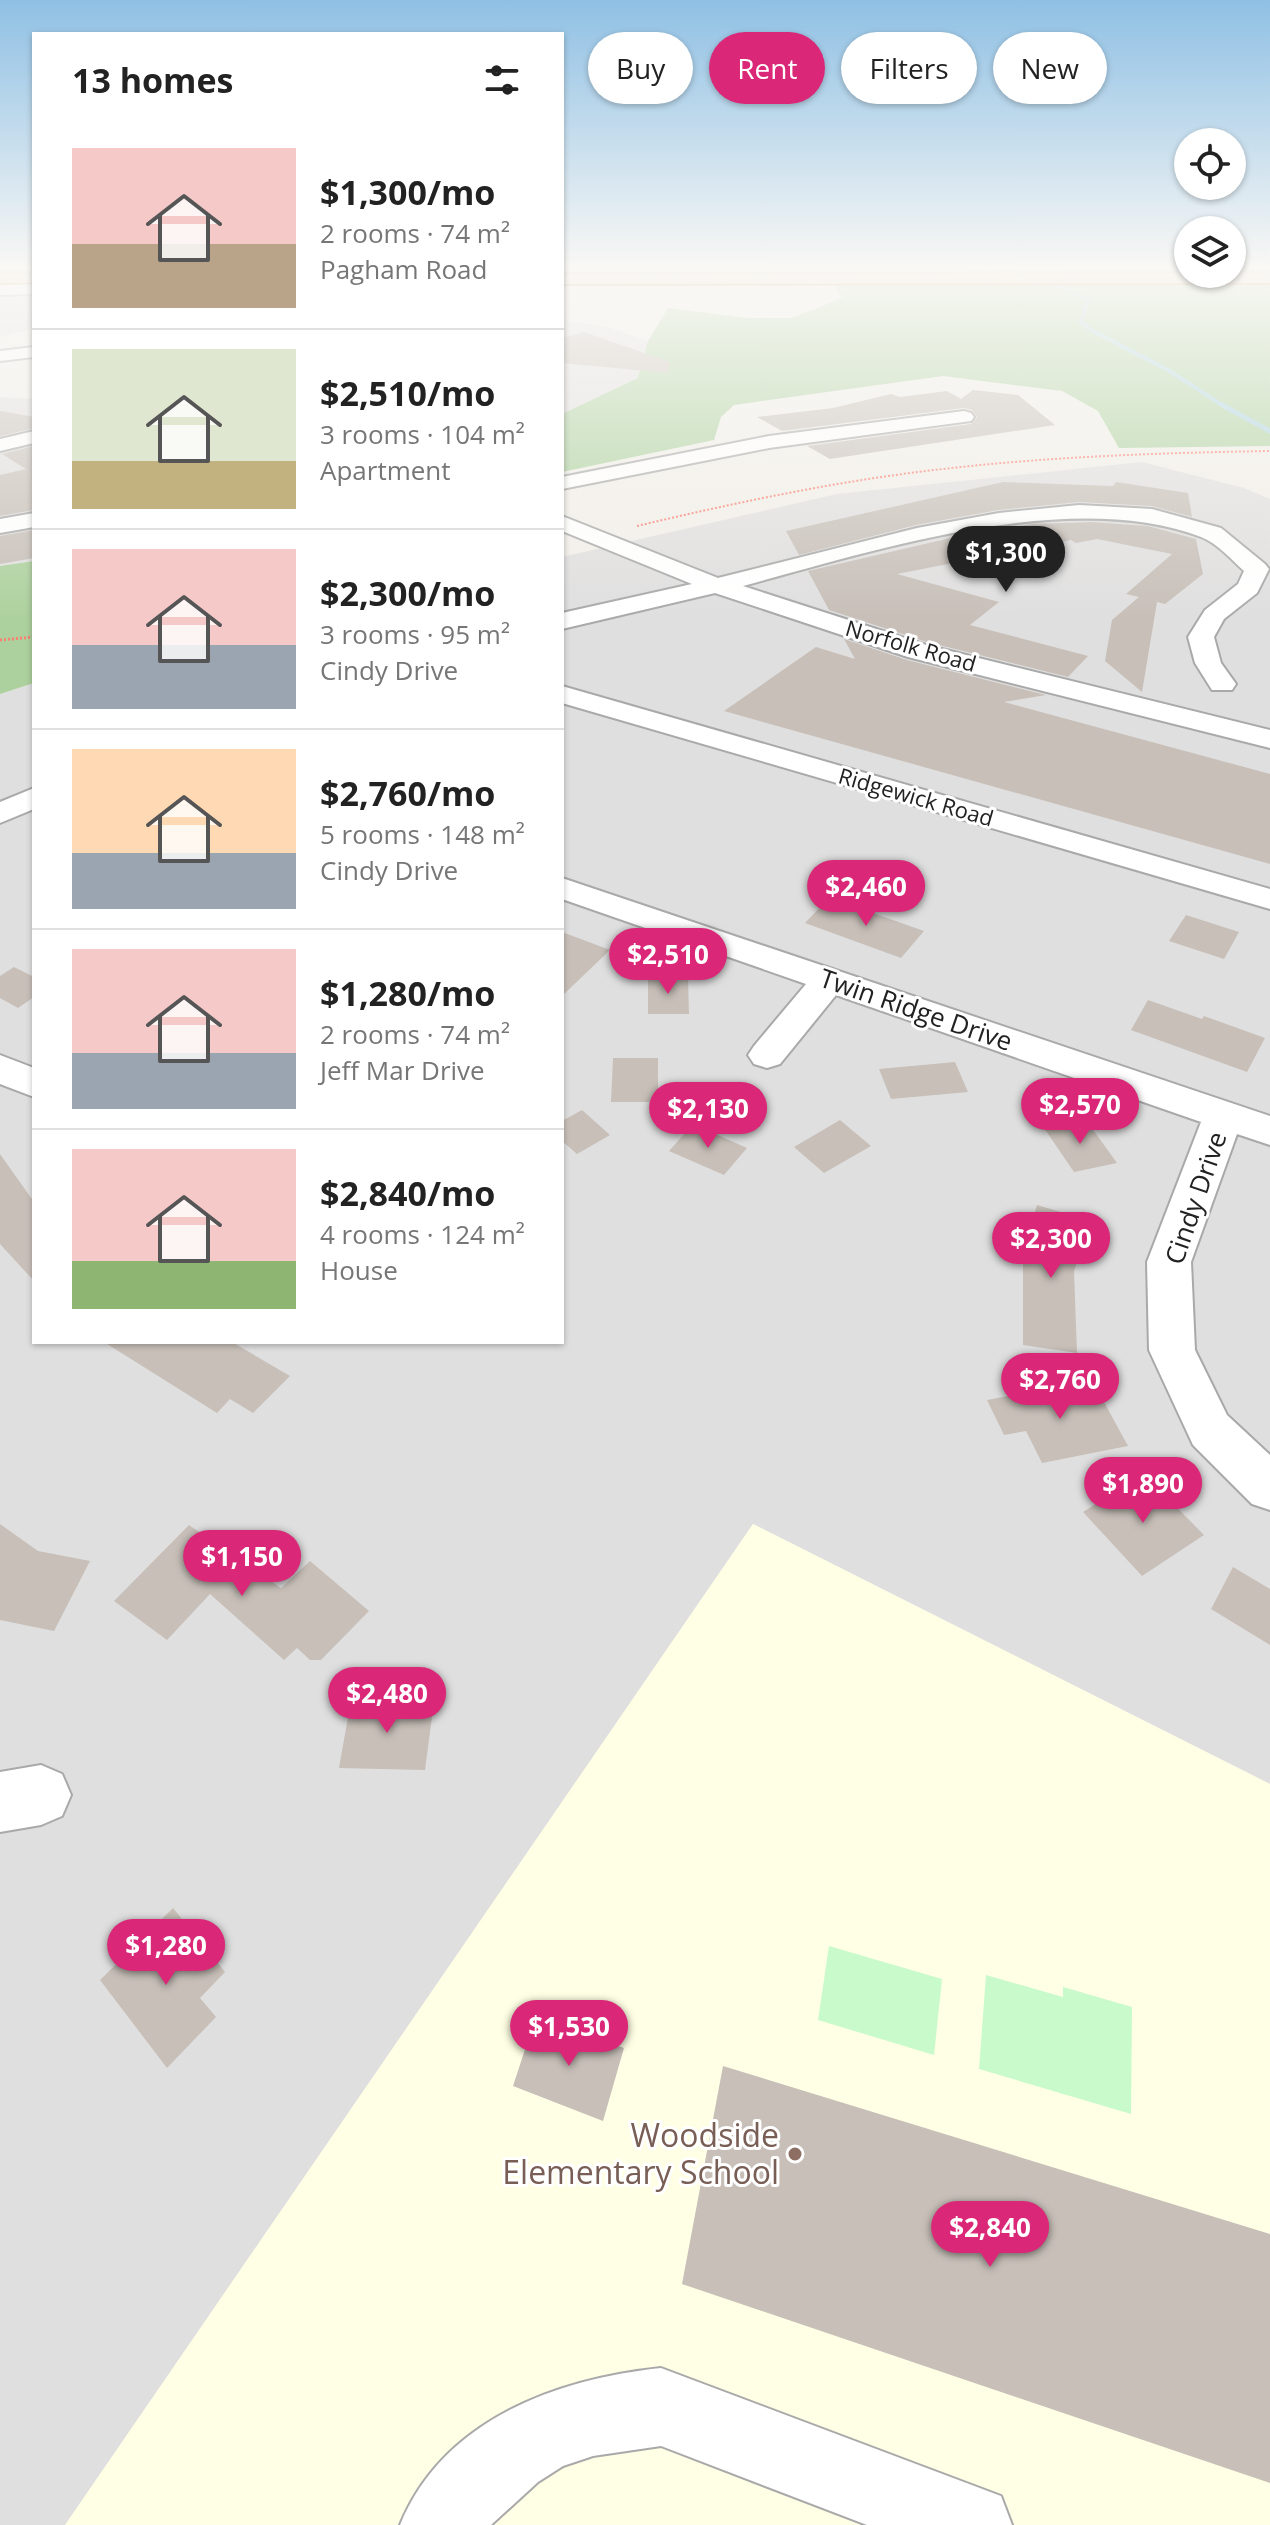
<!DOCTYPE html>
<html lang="en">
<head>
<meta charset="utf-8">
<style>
	:root { --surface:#fff; --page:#f6f6f6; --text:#222; --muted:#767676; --line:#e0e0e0; --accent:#db2777 }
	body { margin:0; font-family:"Open Sans",sans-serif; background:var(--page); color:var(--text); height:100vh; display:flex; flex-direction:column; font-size:30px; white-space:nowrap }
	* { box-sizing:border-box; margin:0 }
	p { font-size:26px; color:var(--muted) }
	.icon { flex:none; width:44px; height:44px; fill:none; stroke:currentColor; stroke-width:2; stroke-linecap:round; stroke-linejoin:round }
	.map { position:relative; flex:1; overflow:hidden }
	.side { position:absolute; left:32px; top:32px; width:532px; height:1312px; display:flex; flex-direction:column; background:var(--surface); border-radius:0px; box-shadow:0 2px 6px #0004 }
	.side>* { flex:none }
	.top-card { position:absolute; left:588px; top:32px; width:562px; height:72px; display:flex; gap:16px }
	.buttons { position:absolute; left:1174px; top:128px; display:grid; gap:16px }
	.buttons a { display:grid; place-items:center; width:72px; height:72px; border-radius:50%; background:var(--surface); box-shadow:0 2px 6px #0004; font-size:40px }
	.price { position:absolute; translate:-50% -68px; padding:0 18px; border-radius:28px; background:var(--accent); color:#fff; font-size:26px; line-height:52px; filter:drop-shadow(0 2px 4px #0008) }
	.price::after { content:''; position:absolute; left:50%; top:48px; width:24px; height:18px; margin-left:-12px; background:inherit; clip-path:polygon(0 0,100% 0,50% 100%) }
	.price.current { background:#222; color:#fff }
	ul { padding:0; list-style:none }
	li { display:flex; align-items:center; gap:24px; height:200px; padding:0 40px }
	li+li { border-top:2px solid var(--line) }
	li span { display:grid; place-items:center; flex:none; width:224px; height:160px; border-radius:0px; color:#555 }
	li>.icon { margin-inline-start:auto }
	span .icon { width:96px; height:96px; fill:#fffc; stroke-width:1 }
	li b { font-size:34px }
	h2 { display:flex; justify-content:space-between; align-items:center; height:96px; padding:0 40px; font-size:34px }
	.chip { padding:0 28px; border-radius:36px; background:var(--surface); box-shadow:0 2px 6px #0004; font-size:28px; line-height:72px }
	.chip.current { background:var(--accent); color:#fff }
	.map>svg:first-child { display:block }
	.residential { fill:#e0dfdf }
	.education { fill:#ffffe5 }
	.forest { fill:#add19e }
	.park { fill:#c8facc }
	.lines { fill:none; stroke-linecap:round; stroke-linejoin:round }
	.stream-far1 { stroke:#aad3df; stroke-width:4 }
	.stream { stroke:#aad3df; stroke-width:5 }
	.building { fill:#c7bfb8 }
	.minor-casing { stroke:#a9a9a9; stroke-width:4 }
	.major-casing { stroke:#a06b00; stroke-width:4 }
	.path-far1 { stroke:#fa8072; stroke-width:2; stroke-dasharray:2 2; stroke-linecap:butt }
	.path { stroke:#fa8072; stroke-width:3; stroke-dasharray:2 2; stroke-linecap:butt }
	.minor { fill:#fff; fill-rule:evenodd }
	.major { fill:#fcd6a4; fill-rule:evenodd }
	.education-dot { fill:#8d6e63; stroke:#fff; stroke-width:3 }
	.labels { text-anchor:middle; stroke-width:6; stroke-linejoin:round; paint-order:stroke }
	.far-street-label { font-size:22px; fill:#222; stroke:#fff }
	.street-label { font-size:26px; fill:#222; stroke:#fff }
	.near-education-label { font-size:32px; fill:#785e54; stroke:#fff; text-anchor:end }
</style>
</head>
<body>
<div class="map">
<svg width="1270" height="2525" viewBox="0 0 1270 2525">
	<rect width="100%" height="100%" fill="#f2efe9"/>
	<!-- residential -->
	<path class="residential" d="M0 285H34V328L0 337Z
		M562 320 608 327 648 341 638 378 562 414Z
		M0 397 34 399V561L0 566Z
		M1142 462 1244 488 1270 499V1784L753 1524 65 2525H0V694L34 683V1342H562V557L837 494Z"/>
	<!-- education -->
	<path class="education" d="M753 1524 1270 1784V2525H65Z"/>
	<!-- forest -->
	<path class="forest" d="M1270 284V446L1119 448 1098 411 1062 391 943 376 734 405 721 417 714 440 562 472V414L638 378 648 341 668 308 747 318H792L842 298 834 285Z
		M34 561V683L0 694V566Z"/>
	<!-- park -->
	<path class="park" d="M829 1946 942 1979 934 2055 818 2020Z
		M986 1975 1063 1997V1987L1132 2007 1131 2114 979 2069Z"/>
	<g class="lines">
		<!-- stream-far1 -->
		<path class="stream-far1" d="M1053 282 1088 300 1081 322 1091 330 1168 370 1225 407"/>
		<!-- stream -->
		<path class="stream" d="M1222 405 1270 431"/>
	</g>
	<!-- building -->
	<path class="building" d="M584 332 670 362 668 373 562 363V338Z
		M973 390 1018 395 1055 425 830 459 807 446 971 424 977 417 972 410 964 408 782 431 757 417 833 408 891 394 900 397 947 391 961 399Z
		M0 411 34 417V428L0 436Z
		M34 446V510L0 516V475L26 469 2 454Z
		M1003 482 1113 486 1116 482 1188 493 1192 517 1152 506 1079 502 998 510 916 525 799 555 786 531Z
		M1092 522 1148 526 1196 539 1203 574 1165 604 1157 602 1142 692 1105 661 1112 620 1139 597 1126 594 1172 554 1097 539 1076 543 1071 540 897 574 999 602 970 625 1088 656 1068 677 927 642 829 610 808 571 972 533 1033 524Z
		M34 530V558L0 564V536Z
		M844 639 907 660 1046 695 1004 702 1270 774V864L724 711 816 647 855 659Z
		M827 900 871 915 873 913 924 931 901 958 805 923Z
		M1186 915 1239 932 1224 959 1169 941Z
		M562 932 610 950 562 996Z
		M14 967 34 977V997L18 1008 0 998V976Z
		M648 977H688L689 1014H648Z
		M1148 1000 1202 1019 1204 1016 1265 1038 1247 1072 1131 1030Z
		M613 1058H658V1102H611Z
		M955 1062 968 1092 891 1099 879 1069Z
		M582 1110 610 1135 577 1154 562 1141V1121Z
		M840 1120 871 1146 824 1173 794 1147Z
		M1086 1120 1117 1163 1074 1172 1044 1128Z
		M693 1124 747 1148 724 1175 669 1151Z
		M0 1154 34 1202V1281L0 1244Z
		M1037 1205 1088 1220 1074 1272 1077 1353 1023 1345V1250Z
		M104 1342H232L290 1376 253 1413 230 1399 217 1413Z
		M1092 1380 1128 1446 1042 1463 1026 1431 1004 1435 987 1400Z
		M1144 1474 1204 1535 1142 1576 1083 1512Z
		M0 1524 38 1551 90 1561 54 1631 0 1620Z
		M189 1525 281 1588 310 1561 369 1611 321 1660H310L297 1648 284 1660 210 1594 167 1640 114 1601Z
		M1233 1567 1270 1589V1645L1211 1609Z
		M351 1700 434 1702 425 1770 339 1768Z
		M173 1908 225 1972 200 1998 216 2017 167 2068 100 1980Z
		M536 2016 624 2048 603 2121 513 2086Z
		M723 2066 1270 2234V2483L682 2284Z"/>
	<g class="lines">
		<!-- minor casing -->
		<g class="minor-casing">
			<path id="minor" d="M34 284V294L0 295V285Z
				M34 347V357L0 361V351Z
				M964 411 971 413 974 417 971 421 769 448 562 489V477L769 436Z
				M34 431V443L0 451V439Z
				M1079 505 1152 509 1221 528 1265 564 1269 569 1257 593 1224 619 1214 637 1221 663 1236 684 1232 690H1212L1195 663 1188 637 1205 610 1238 584 1244 571C1232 560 1217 543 1201 537 1069 487 874 551 743 586L926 645 1270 730V748L908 657 715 593 562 629V613L692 584 562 531V516L718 578 917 528 999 513Z
				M34 513V527L0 533V519Z
				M562 686 1270 889V909L562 703Z
				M34 788V809L0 823V802Z
				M562 878 1270 1116V1145L1237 1134 1191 1262 1195 1350 1227 1415 1270 1455V1510L1252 1504 1193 1445 1149 1350 1147 1262 1201 1122 836 995 780 1064 767 1068 754 1064 748 1055 754 1046 806 984 562 899Z
				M0 1055 34 1068V1097L0 1084Z
				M41 1765 62 1774 71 1795 62 1816 41 1825 0 1832V1772Z
				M661 2368 1001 2496 1012 2525H867L661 2446 593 2456 563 2466 538 2482 491 2525H400C443 2420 556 2379 661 2368Z"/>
		</g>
		<!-- major casing -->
		<g class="major-casing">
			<path id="major" d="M0 273H34V283H0Z
				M1270 273V283L562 284V274Z"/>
		</g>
		<!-- path-far1 -->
		<path class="path-far1" d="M637 526C730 504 823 484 918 472 1035 457 1152 453 1270 451"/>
		<!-- path -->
		<path class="path" d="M0 640 34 637"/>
		<!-- minor -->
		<use href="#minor" class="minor"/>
		<!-- major -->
		<use href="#major" class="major"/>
	</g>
	<!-- sky -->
	<linearGradient id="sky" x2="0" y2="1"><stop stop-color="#8fc0e4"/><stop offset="0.43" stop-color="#f9f8f5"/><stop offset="1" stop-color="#f9f8f5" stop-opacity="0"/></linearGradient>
	<rect width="1270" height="619" fill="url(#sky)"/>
	<!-- markers -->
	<circle class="education-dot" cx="795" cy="2154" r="8"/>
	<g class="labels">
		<!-- far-street labels -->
		<g class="far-street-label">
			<text transform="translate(911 646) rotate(16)" y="8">Norfolk Road</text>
			<text transform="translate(916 797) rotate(16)" y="8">Ridgewick Road</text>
		</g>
		<!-- street labels -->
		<g class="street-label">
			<text transform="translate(916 1010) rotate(19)" y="9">Twin Ridge Drive</text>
			<text transform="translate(1196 1198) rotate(-71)" y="9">Cindy Drive</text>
		</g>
		<!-- near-education labels -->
		<g class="near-education-label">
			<text x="779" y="2147">Woodside<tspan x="779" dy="37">Elementary School</tspan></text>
		</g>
	</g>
</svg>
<div class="buttons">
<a><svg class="icon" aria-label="locate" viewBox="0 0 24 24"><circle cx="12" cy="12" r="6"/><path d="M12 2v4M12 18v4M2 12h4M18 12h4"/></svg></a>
<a><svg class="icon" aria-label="layers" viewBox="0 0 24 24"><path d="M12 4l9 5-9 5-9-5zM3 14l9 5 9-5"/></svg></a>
</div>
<b class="price current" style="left:1006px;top:594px">$1,300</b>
<b class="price" style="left:866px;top:928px">$2,460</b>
<b class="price" style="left:668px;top:996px">$2,510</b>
<b class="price" style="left:1080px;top:1146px">$2,570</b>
<b class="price" style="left:708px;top:1150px">$2,130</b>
<b class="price" style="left:1051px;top:1280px">$2,300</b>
<b class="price" style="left:1060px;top:1421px">$2,760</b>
<b class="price" style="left:1143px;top:1525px">$1,890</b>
<b class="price" style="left:242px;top:1598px">$1,150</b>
<b class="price" style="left:387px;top:1735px">$2,480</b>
<b class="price" style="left:166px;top:1987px">$1,280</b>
<b class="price" style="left:569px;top:2068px">$1,530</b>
<b class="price" style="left:990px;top:2269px">$2,840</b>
<div class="top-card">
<a class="chip">Buy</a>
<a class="chip current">Rent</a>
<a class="chip">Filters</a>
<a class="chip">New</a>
</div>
<section class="side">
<h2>13 homes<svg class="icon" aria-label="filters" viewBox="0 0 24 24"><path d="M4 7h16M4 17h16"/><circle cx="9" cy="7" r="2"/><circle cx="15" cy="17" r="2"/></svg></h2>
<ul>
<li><span style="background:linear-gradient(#f6c9c9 60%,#b9a48a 0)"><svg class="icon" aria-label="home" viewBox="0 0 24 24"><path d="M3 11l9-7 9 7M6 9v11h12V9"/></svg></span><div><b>$1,300/mo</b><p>2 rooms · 74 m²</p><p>Pagham Road</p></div></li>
<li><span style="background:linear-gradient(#dfe7d0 70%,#c2b280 0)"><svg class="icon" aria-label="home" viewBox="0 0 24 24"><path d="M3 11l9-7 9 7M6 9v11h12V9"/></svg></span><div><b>$2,510/mo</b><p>3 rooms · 104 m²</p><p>Apartment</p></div></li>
<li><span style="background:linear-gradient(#f6c9c9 60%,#9aa5b1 0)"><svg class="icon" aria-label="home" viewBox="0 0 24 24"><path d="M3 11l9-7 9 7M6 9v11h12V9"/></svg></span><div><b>$2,300/mo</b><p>3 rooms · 95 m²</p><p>Cindy Drive</p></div></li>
<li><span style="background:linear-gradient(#ffd9b3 65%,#9aa5b1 0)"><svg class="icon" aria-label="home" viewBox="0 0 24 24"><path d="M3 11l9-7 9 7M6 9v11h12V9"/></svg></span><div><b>$2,760/mo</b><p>5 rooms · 148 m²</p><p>Cindy Drive</p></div></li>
<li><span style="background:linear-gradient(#f6c9c9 65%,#9aa5b1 0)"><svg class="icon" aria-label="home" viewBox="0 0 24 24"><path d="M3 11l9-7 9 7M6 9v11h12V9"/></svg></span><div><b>$1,280/mo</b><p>2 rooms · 74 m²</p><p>Jeff Mar Drive</p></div></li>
<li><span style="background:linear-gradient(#f6c9c9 70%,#8fb573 0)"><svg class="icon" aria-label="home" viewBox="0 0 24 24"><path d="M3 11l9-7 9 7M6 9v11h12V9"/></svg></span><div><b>$2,840/mo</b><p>4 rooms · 124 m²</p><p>House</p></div></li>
</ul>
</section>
</div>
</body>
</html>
